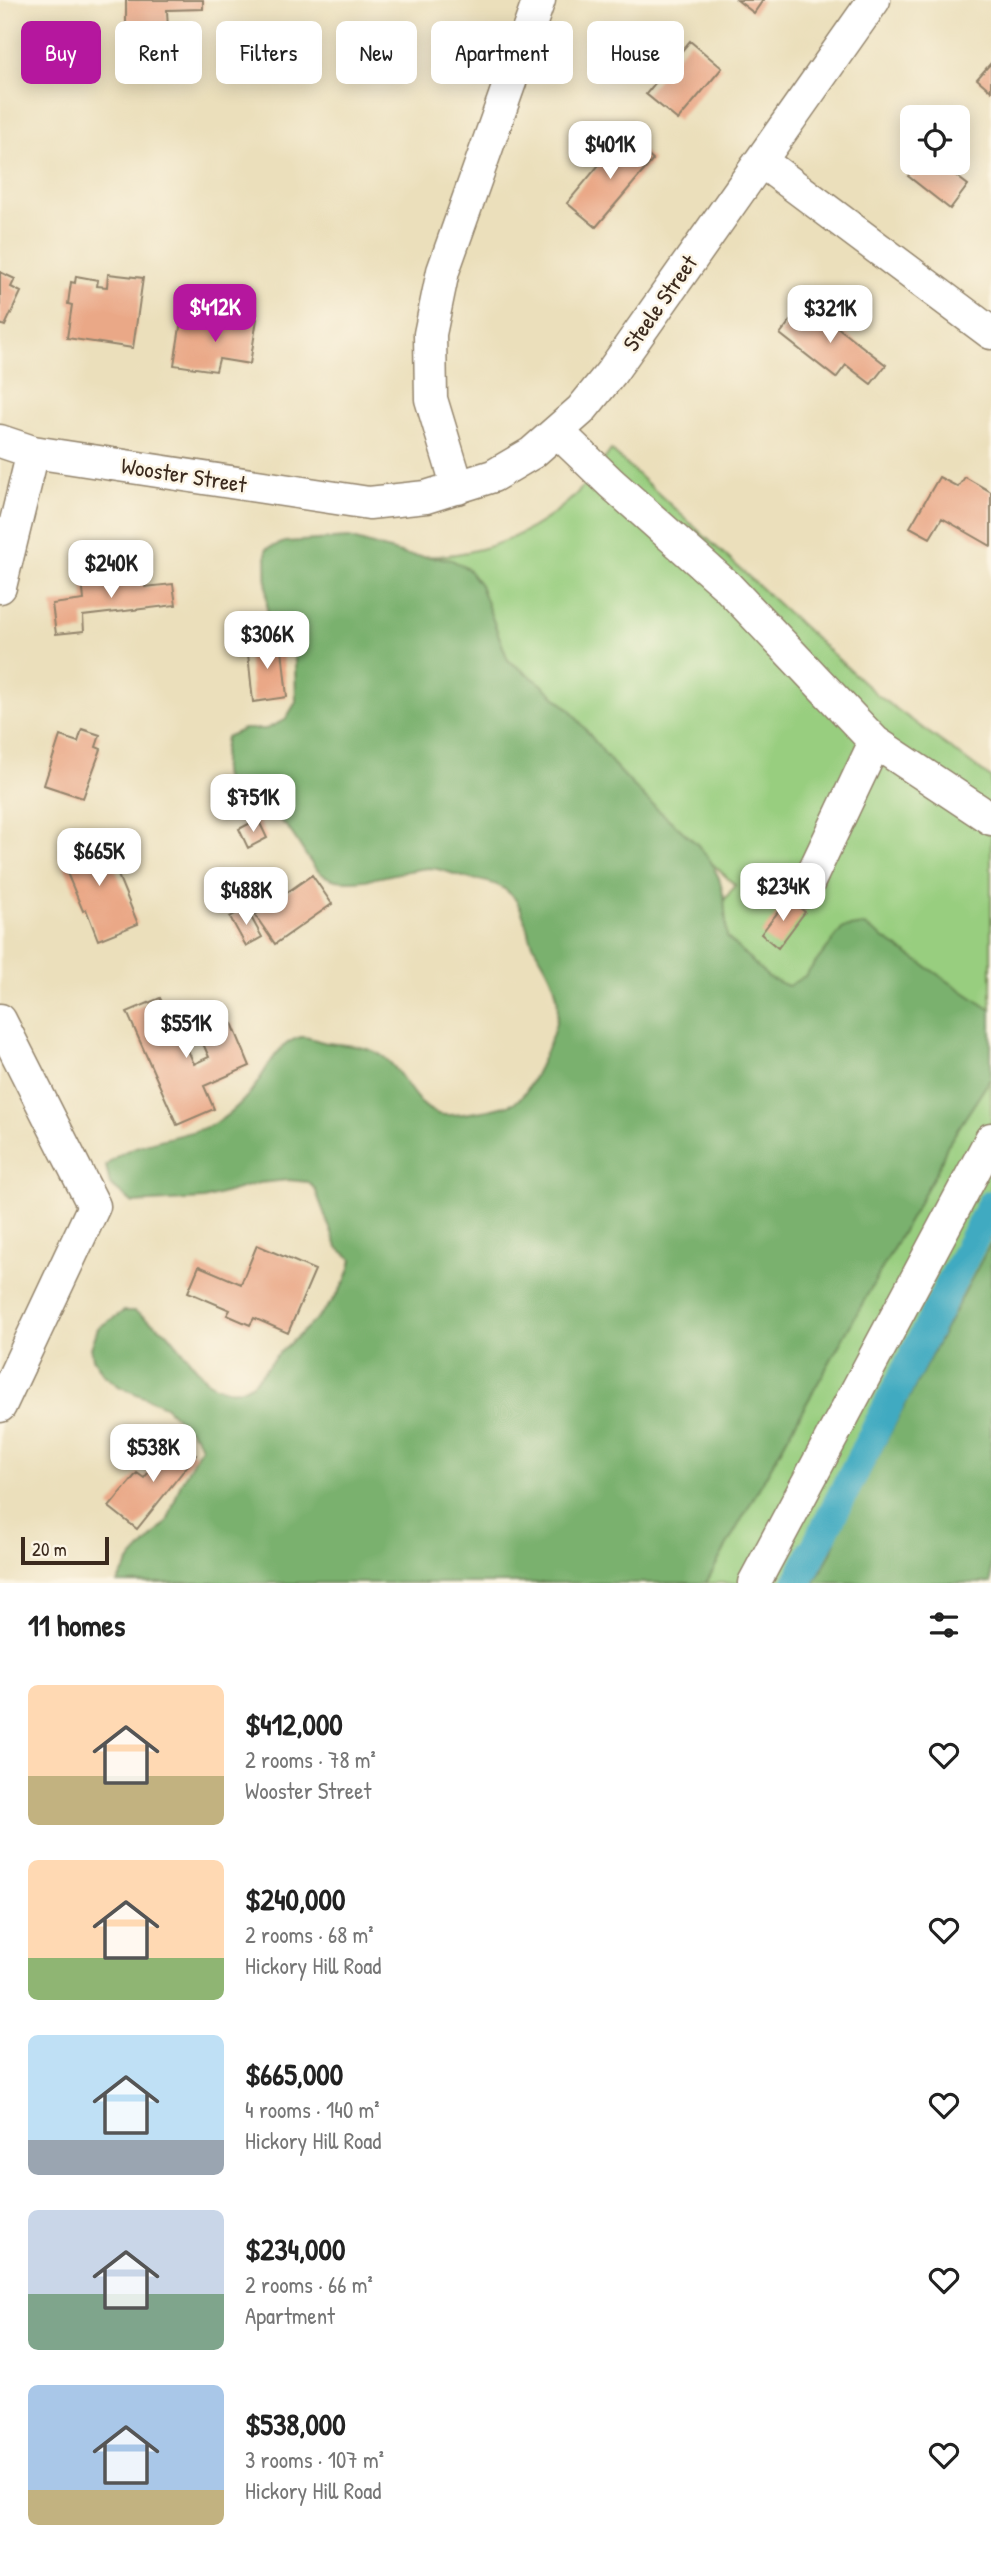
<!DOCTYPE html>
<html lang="en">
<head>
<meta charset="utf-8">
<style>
	:root { --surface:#fff; --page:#f6f6f6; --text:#222; --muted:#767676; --accent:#b5179e }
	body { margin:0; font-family:"Patrick Hand",sans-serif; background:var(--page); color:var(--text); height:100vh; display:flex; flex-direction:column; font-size:26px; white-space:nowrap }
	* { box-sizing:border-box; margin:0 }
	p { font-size:23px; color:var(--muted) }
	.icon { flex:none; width:38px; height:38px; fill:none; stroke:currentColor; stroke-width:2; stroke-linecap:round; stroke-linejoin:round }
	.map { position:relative; height:1583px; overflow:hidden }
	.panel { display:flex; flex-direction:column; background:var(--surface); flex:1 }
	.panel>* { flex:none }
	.top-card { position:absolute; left:21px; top:21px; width:950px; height:63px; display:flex; gap:14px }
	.fabs { position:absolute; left:900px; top:105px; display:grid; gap:14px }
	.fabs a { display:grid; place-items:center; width:70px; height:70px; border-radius:10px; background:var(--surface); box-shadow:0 4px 18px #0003; font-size:35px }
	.scale { position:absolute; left:21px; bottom:18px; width:88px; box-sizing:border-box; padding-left:7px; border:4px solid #3b2a1e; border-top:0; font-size:19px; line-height:24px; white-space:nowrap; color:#3b2a1e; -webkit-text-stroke:5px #fcf5e5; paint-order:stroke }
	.price { position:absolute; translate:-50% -60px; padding:0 16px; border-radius:14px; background:#fff; color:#222; font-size:23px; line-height:46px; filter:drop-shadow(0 2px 4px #0008) }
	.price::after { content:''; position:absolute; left:50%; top:42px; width:21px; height:16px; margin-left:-10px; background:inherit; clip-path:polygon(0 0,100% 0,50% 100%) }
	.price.current { background:var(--accent); color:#fff }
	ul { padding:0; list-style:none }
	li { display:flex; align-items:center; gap:21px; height:175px; padding:0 28px }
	li span { display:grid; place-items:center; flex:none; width:196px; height:140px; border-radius:10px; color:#555 }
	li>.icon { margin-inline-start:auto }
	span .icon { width:84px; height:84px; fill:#fffc; stroke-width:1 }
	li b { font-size:30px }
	h2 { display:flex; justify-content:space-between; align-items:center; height:84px; padding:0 28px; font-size:30px }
	.pill { padding:0 24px; border-radius:10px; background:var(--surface); box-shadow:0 4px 18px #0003; font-size:24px; line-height:63px }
	.pill.current { background:var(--accent); color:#fff }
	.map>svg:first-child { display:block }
	.green { fill:#98ce7f; stroke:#6a7c4e; stroke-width:2 }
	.forest { fill:#7ab16e; stroke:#5a6e46; stroke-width:2 }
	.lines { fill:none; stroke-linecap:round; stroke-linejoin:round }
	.canal { stroke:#41aac1; stroke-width:30 }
	.building { fill:#eaa887 }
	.minor-casing { stroke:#93846c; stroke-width:35 }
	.minor { stroke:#fff; stroke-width:32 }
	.labels { text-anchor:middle; stroke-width:5; stroke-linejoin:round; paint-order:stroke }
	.street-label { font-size:23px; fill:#3b2a1e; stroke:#fcf5e5 }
</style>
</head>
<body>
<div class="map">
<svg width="991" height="1583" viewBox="0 0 991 1583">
	<rect width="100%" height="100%" fill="#fcf5e5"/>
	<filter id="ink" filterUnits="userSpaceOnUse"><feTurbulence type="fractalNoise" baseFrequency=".0143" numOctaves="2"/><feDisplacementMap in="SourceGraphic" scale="14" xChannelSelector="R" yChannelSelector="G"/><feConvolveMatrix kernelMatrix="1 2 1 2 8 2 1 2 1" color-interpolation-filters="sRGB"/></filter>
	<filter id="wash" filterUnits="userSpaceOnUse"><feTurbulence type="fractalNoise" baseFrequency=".00686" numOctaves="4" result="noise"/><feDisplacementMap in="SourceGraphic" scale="28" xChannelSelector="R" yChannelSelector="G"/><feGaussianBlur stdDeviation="1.57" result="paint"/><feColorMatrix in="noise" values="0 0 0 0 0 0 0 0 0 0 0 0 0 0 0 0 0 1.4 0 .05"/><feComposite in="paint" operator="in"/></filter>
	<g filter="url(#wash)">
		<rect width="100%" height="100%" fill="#ebdfbb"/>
		<!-- green -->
		<path class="green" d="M611 450 876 694 991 778V1583H248L735 885 381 552C449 566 519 546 570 500 586 485 599 467 611 450Z"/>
		<!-- forest -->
		<path class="forest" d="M349 538 407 555 450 559 468 569 480 585 508 660 540 683 570 710 613 764 647 800 697 844 710 860 719 878 724 897 727 937 769 978 788 986 805 976 843 928 864 925 991 1010V1078L947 1146 940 1165 706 1583H117L129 1562 167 1522 181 1483 201 1447 197 1438 165 1406 120 1387 104 1375 93 1358 91 1348 98 1328 124 1311H134L168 1333 207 1381C215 1386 228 1392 237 1390 256 1386 265 1368 277 1355 305 1328 346 1300 352 1259L337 1247 315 1189 308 1182 288 1180 259 1183 204 1199 133 1203 110 1185 106 1166C130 1138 185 1140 217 1122 228 1116 242 1102 250 1093 266 1074 275 1043 301 1037 309 1036 319 1042 328 1043 346 1045 365 1045 381 1055 403 1069 412 1105 438 1114 451 1118 509 1108 518 1100 528 1092 533 1078 539 1067 562 1017 567 998 536 950 526 934 526 913 515 899 503 884 490 882 472 879 458 877 443 868 429 868 398 870 368 885 336 880 309 875 303 843 285 825 272 811 246 809 233 795 218 780 223 756 226 737L244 729H266L285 720 296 702 295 661 291 642 276 628 267 611 266 549 285 542Z
			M991 1242V1583H814L831 1553 837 1534Z"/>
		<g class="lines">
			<!-- canal -->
			<path class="canal" d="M797 1583 991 1205"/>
		</g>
		<g id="blocks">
			<!-- building -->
			<path class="building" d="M126 0H203V9L167 10 168 30 126 31Z
				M737 0H763L754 13Z
				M690 41 722 68 678 120 646 94Z
				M991 63V91L977 79Z
				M624 135 653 160 596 227 567 203Z
				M918 163H939L968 185 950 209 908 176Z
				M0 272 15 279 11 287 21 292 5 326 0 324Z
				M108 274 143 278 133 348 67 338 72 305 68 304 71 282 75 283 76 276 98 280 97 286 107 287Z
				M805 302 886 365 871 384 846 365 836 378 780 334Z
				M236 315 257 319 250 364 219 359 216 371 174 365 181 321 233 329Z
				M939 477 958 487 965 477 991 492V546L942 518 930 538 910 527Z
				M144 572 145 587 173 584 176 605 83 616 84 631 56 634 52 604 84 600 82 580Z
				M281 640 287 697 253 702 247 644Z
				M82 729 100 735 96 747 101 749 83 798 44 785 60 736 78 742Z
				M258 819 267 838 248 848 239 829Z
				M102 836 138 924 98 940 86 909 83 911 59 854Z
				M312 875 332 904 275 944 255 915Z
				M788 899 805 912 778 948 761 934Z
				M246 908 262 937 246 946 230 917Z
				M160 998 176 1034 180 1032 194 1064 209 1057 200 1037 232 1023 250 1066 204 1086 214 1109 177 1125 127 1012Z
				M257 1245 315 1270 288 1333 254 1318 250 1325 227 1315 230 1310 188 1292 199 1266 241 1284Z
				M172 1436 196 1455 137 1529 109 1507 137 1473 144 1478 155 1464 156 1456Z"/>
		</g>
	</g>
	<g filter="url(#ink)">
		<use href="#blocks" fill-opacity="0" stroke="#93846c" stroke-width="2"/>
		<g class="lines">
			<!-- minor casing -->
			<g class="minor-casing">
				<path id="minor" d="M761 161 991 333
					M558 432 611 483 727 586 875 742 991 819
					M0 441 33 452 369 503 426 497 493 476 532 453 581 410 611 373 874 0
					M458 488 431 399 430 334 443 271 539 0
					M0 587 33 452
					M804 892 875 742
					M0 1020 94 1206 0 1406
					M754 1583 991 1139"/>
			</g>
			<!-- minor -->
			<use href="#minor" class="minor"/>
		</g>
	</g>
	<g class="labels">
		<!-- street labels -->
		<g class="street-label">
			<text transform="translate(660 303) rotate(-55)" y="8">Steele Street</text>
			<text transform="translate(184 475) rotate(9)" y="8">Wooster Street</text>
		</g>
	</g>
</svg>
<div class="fabs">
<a><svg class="icon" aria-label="locate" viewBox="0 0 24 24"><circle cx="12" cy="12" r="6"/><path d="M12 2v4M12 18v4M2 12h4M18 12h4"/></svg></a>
</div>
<div class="scale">20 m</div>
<b class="price" style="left:610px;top:181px">$401K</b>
<b class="price current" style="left:215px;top:344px">$412K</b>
<b class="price" style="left:830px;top:345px">$321K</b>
<b class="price" style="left:111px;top:600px">$240K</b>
<b class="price" style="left:267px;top:671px">$306K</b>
<b class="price" style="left:253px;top:834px">$751K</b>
<b class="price" style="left:99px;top:888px">$665K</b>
<b class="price" style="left:783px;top:923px">$234K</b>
<b class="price" style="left:246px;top:927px">$488K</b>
<b class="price" style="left:186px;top:1060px">$551K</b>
<b class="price" style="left:153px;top:1484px">$538K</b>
<div class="top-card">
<a class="pill current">Buy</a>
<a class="pill">Rent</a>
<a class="pill">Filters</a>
<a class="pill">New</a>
<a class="pill">Apartment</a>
<a class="pill">House</a>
</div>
</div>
<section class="panel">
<h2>11 homes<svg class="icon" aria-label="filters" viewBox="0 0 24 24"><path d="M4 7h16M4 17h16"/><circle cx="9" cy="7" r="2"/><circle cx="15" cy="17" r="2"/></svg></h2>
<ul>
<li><span style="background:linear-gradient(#ffd9b3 65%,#c2b280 0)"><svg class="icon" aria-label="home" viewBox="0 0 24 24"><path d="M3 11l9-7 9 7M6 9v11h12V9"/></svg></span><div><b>$412,000</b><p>2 rooms · 78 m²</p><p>Wooster Street</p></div><svg class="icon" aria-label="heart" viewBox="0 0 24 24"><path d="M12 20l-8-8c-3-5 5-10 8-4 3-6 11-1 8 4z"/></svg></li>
<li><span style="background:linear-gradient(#ffd9b3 70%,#8fb573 0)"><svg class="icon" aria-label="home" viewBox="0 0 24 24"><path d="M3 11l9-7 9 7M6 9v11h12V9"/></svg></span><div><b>$240,000</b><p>2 rooms · 68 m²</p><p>Hickory Hill Road</p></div><svg class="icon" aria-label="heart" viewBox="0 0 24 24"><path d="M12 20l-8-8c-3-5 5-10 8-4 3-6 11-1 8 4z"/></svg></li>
<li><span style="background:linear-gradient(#bfe0f5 75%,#9aa5b1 0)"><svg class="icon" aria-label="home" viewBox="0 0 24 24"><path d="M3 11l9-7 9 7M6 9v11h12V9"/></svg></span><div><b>$665,000</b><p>4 rooms · 140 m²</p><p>Hickory Hill Road</p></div><svg class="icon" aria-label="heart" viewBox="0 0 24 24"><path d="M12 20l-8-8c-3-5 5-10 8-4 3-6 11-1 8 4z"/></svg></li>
<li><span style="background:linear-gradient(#c9d6e8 60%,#7fa58c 0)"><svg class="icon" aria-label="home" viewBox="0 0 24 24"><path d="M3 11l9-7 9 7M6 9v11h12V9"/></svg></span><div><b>$234,000</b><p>2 rooms · 66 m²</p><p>Apartment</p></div><svg class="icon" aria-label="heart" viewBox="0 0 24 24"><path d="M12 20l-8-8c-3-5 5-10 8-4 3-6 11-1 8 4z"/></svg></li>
<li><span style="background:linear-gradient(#a9c7e8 75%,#c2b280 0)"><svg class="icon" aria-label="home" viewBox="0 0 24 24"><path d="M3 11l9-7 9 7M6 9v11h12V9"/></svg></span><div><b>$538,000</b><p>3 rooms · 107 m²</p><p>Hickory Hill Road</p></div><svg class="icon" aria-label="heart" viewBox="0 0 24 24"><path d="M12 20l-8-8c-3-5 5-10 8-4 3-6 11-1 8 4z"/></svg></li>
</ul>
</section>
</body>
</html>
